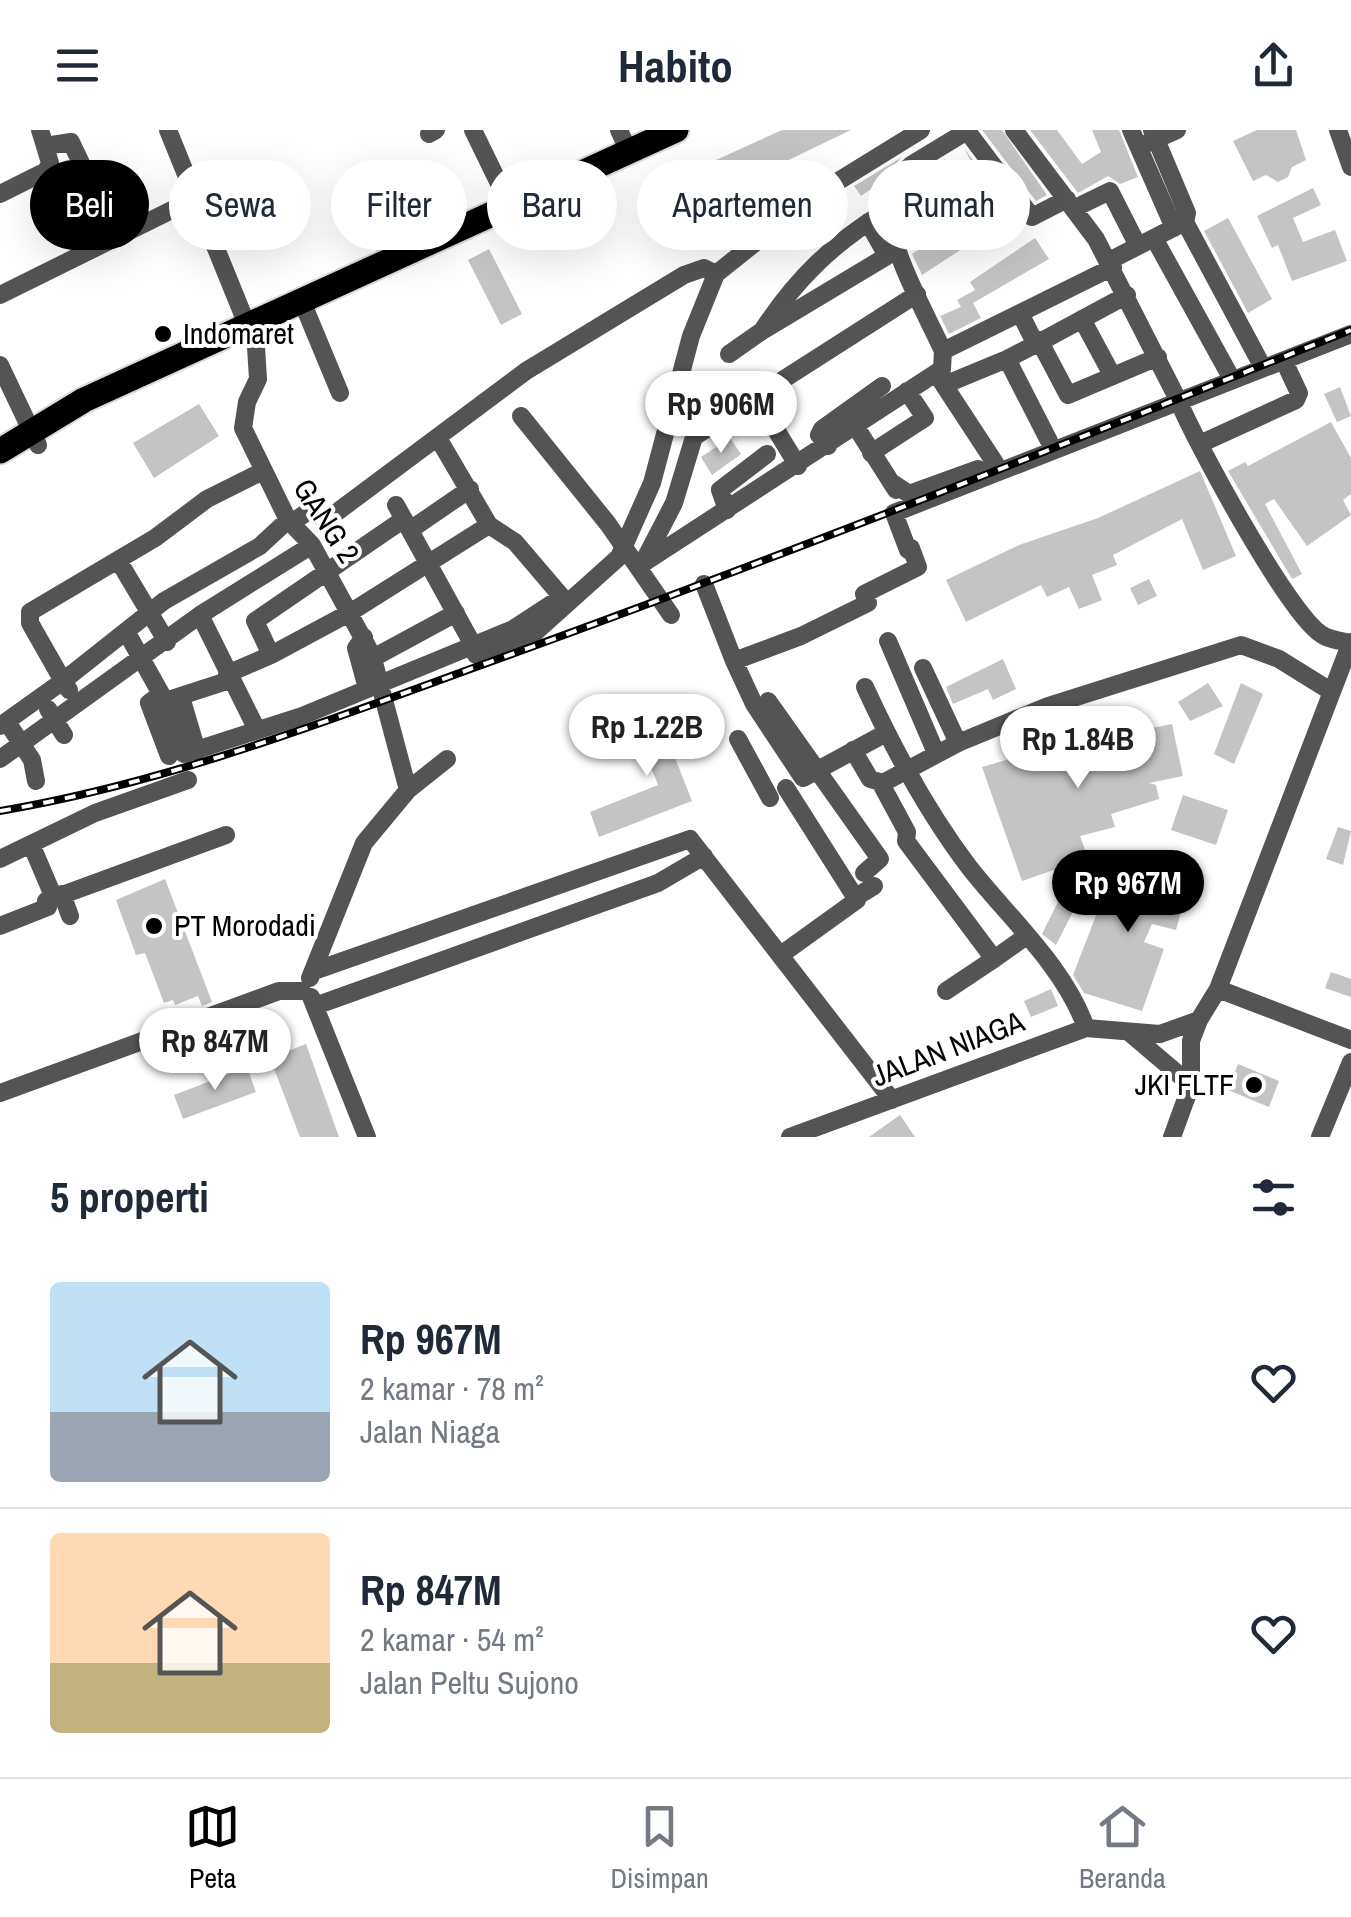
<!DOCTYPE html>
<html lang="id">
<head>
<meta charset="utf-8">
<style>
	:root { --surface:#fff; --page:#f2f2f3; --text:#1f2937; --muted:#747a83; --line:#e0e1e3; --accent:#000 }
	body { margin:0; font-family:"Archivo Narrow",sans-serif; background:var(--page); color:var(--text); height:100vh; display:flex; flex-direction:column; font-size:38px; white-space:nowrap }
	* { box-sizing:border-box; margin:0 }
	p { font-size:32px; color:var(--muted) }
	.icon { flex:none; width:55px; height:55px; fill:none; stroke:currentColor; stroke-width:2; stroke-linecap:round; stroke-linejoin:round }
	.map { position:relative; height:1007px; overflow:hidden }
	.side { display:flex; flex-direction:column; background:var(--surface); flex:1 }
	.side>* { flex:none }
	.top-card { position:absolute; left:30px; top:30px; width:1292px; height:90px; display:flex; gap:20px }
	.price { position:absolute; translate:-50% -85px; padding:0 22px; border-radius:35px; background:#fff; color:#222; font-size:32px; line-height:65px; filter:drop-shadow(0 2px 5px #0008) }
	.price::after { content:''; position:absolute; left:50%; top:60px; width:30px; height:22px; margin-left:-15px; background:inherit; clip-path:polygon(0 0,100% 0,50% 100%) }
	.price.selected { background:var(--accent); color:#fff }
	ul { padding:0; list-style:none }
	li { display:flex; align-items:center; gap:30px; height:250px; padding:0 50px }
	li+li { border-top:2px solid var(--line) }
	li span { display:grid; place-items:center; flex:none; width:280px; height:200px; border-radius:10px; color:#555 }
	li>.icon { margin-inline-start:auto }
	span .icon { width:120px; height:120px; fill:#fffc; stroke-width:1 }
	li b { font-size:42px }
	h2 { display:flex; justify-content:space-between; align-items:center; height:120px; padding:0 50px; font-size:42px }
	.tag { padding:0 35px; border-radius:45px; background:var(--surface); box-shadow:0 10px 40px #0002; font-size:35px; line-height:90px }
	.tag.selected { background:var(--accent); color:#fff }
	header { display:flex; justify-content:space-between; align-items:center; height:130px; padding:0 50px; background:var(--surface); font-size:45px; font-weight:700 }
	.tabs { display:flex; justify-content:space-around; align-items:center; height:140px; border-top:2px solid var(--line); background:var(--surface); font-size:28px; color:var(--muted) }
	.tabs a { display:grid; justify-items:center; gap:5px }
	.tabs .selected { color:var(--accent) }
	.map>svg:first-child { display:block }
	.building { fill:#c4c4c4 }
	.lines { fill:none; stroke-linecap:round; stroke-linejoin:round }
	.highway-casing { stroke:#dbdbdb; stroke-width:29 }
	.minor { stroke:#545454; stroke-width:18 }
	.highway { stroke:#000; stroke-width:25 }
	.rail-casing { stroke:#000; stroke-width:8 }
	.rail { stroke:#fff; stroke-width:4; stroke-dasharray:11; stroke-linecap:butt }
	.poi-dot { fill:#000; stroke:#fff; stroke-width:4 }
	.labels { text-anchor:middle; stroke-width:8; stroke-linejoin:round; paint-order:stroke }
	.poi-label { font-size:30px; fill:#000; stroke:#fff; text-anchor:start }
	.street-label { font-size:30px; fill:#000; stroke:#fff }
</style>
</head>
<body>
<header><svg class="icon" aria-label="menu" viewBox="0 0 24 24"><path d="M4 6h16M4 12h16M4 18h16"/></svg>Habito<svg class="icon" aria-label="share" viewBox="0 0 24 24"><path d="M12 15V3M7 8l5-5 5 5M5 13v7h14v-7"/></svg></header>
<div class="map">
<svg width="1351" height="1007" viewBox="0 0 1351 1007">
	<rect width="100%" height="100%" fill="#fff"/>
	<!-- building -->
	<path class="building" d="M782 0H851L707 69 694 40Z
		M982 0H1002L1047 65 1036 71Z
		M1030 0H1057L1082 34 1101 22 1092 0H1119L1138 47 1120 54 1108 46 1078 63Z
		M1257 0H1296L1306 30 1292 37 1288 47 1278 52 1266 45 1253 51 1233 11Z
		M964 18 1014 85 922 145 912 124 933 110 918 80 932 73 948 103 972 88 968 81 989 67Z
		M902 27 874 57 861 66 854 56Z
		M945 29 951 38 906 66 903 61 919 45Z
		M1313 58 1321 75 1293 88 1303 112 1335 100 1347 131 1292 151 1278 115 1272 118 1257 86Z
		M1228 88 1272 169 1248 183 1204 101Z
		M1035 108 1049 129 973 173 981 188 949 204 940 186 961 177 957 170 975 160 970 152Z
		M489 119 522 184 501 195 468 130Z
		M1340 257 1351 286 1337 292 1324 264Z
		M199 274 219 306 154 348 133 313Z
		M1331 292 1351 328V364L1343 370 1351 385 1307 416 1274 369 1265 374 1302 444 1292 449 1228 341 1245 332 1248 336Z
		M730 308 741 324 712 345 701 327Z
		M1200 341 1236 426 1203 440 1182 389 1113 425 1117 435 1092 445 1102 470 1079 479 1069 457 1047 467 1041 455 966 492 946 450 1019 415 1098 388Z
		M1149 449 1157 466 1138 475 1130 458Z
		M1003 529 1016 559 993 570 988 559 953 574 946 557Z
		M1208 553 1223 576 1190 591 1178 572Z
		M1241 553 1263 564 1234 634 1214 624Z
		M653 572 692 671 599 707 590 682 658 655 629 581Z
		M1139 586 1142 600 1172 594 1183 646 1149 653 1156 655 1159 669 1111 684 1115 697 1080 706 1088 728 1022 751 982 637 1121 596 1120 590Z
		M1183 665 1228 680 1216 715 1171 700Z
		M1338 697 1351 701 1343 735 1326 729Z
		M1119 726 1172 743 1166 760 1190 770 1186 780 1182 778 1176 800 1152 794 1144 812 1164 819 1142 881 1084 863 1073 845Z
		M165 749 212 872 202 876 198 866 175 875 173 870 164 873 145 823 136 825 116 770Z
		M1067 754 1083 762 1056 815 1042 804Z
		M1331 842 1351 849V867L1325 858Z
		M1051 859 1058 876 1031 887 1024 871Z
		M306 914 339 1007H300L270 928Z
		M1238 934 1279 951 1269 977 1228 960Z
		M247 937 256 962 183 989 174 965Z
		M900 985 915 1007H869Z"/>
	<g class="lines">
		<!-- highway casing -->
		<g class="highway-casing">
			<path id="highway" d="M0 321 84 270 676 0"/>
		</g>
		<!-- minor -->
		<path class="minor" d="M40 0 45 16 71 12 116 107
			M168 0 256 217 258 249 247 272 243 298 288 390 312 415 372 525 408 660
			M473 0 509 74
			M619 0 628 20
			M1014 0 1096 109 1175 264
			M1131 0 1174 98
			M1152 0 1187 83 1185 92
			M1338 0 1351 37
			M429 4 436 0
			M1148 13 1177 0
			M0 64 46 41 50 33 45 16
			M1075 78 1110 61 1138 116
			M868 92 887 126 762 201C796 149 833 113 886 81
			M1154 108 1228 242
			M728 111 788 73
			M1109 131 1185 92 1259 230
			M0 165 196 68
			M1127 165 1040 212 1068 265 1158 227
			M301 169 340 263
			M1020 183 1032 207 1040 212 1007 229 1049 311
			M1082 189 1112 245
			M943 221 1113 137
			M729 224 762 201
			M0 235 38 315
			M936 243 995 333
			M944 255 1007 229
			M1179 272C1196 313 1288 483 1321 504 1329 510 1341 511 1351 513
			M521 286 608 394 671 485
			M856 297 896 360
			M438 308 489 395
			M1202 313 1296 270 1299 263 1284 231
			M828 316 819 305 822 299 882 256
			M871 323 925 288 907 261
			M798 336 756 267 917 164
			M891 352 909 364 978 339
			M396 375 473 515
			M727 380 720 360 767 324
			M293 392 313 378 325 391 526 241 684 145 704 138 716 144
			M410 400 470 359
			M908 420 894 383 1351 204
			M646 427 674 373 694 307 756 267
			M118 430 167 512
			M639 436 942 239 943 221C920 171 887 117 886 61L911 35 967 1 1032 87 1067 69
			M704 454 734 531
			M200 485 257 600
			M127 503 165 571 184 624 302 586 513 499 562 467 515 412 489 395 351 482 271 525 255 491 404 389
			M364 507 356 518 367 558
			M888 511 936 623
			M476 525 531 506 619 427 652 353 691 206 716 144 811 68 921 0
			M373 528 456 483
			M923 538 958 613
			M227 544 271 525
			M865 557C893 618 928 683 969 737 1008 787 1065 837 1086 898
			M69 560 63 551 164 471 260 416 288 390
			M161 564 149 573 169 626
			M181 567 197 621
			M165 571 230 550
			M768 571 880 729 864 743
			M48 579 64 605
			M7 592 32 630 36 651
			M0 596 63 551 30 493V482L155 408 207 369 263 341
			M886 603 803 648 754 574 734 531 801 506 868 473 864 464 918 437 911 418
			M738 609 770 668
			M853 620 870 649 880 652 907 702 906 711 994 829 946 861
			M0 629 200 485 312 415
			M881 654 958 613 1048 576 1241 515 1279 529 1332 562
			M31 714 54 768
			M0 729 95 683 188 650
			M62 764 70 786
			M856 767 874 756
			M0 796 48 777 46 771 226 705
			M782 824 857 770 786 658
			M994 829 1025 807
			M314 841 690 709 892 970
			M310 848 364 713 408 660 447 629
			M1218 859 1351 910
			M311 867 367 1007
			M315 876 658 753 704 726
			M1131 904 1191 955
			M0 963 279 861H302
			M790 1007 1086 898 1160 904 1199 890 1218 859 1351 512
			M1172 1007 1191 955V911L1199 890
			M1320 1007 1351 932"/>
		<!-- highway -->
		<use href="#highway" class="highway"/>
		<!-- rail casing -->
		<g class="rail-casing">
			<path id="rail" d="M0 681C178 651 344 584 512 524 794 422 1072 311 1351 200"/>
		</g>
		<!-- rail -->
		<use href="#rail" class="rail"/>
	</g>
	<!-- markers -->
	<g class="poi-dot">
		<circle cx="163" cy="204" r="10"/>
		<circle cx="154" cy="796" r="10"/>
		<circle cx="1254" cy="955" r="10"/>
	</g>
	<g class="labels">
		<!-- poi labels -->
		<g class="poi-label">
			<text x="183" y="214">Indomaret</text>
			<text x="174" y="806">PT Morodadi</text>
			<text x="1234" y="965" text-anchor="end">JKI FLTF</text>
		</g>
		<!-- street labels -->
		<g class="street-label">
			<text transform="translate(326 391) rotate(57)" y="10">GANG 2</text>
			<text transform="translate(948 919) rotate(-21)" y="10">JALAN NIAGA</text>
		</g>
	</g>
</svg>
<b class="price" style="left:721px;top:326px">Rp 906M</b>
<b class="price" style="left:647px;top:649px">Rp 1.22B</b>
<b class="price" style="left:1078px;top:661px">Rp 1.84B</b>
<b class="price selected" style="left:1128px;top:805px">Rp 967M</b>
<b class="price" style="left:215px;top:963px">Rp 847M</b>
<div class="top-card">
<a class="tag selected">Beli</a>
<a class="tag">Sewa</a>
<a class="tag">Filter</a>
<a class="tag">Baru</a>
<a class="tag">Apartemen</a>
<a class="tag">Rumah</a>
</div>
</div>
<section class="side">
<h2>5 properti<svg class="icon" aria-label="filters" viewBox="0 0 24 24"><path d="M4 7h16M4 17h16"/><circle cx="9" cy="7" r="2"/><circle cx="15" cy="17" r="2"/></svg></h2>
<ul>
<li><span style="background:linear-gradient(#bfe0f5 65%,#9aa5b1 0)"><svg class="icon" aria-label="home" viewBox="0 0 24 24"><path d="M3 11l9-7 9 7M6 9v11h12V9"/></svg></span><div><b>Rp 967M</b><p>2 kamar · 78 m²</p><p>Jalan Niaga</p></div><svg class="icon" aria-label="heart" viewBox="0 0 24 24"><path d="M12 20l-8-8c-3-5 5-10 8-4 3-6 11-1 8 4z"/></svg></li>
<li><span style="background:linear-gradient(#ffd9b3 65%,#c2b280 0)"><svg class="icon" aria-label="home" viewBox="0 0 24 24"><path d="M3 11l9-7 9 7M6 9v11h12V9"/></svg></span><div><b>Rp 847M</b><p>2 kamar · 54 m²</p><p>Jalan Peltu Sujono</p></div><svg class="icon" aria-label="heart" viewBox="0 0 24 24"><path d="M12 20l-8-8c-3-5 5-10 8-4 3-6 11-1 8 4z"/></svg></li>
</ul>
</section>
<nav class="tabs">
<a class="selected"><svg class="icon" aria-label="map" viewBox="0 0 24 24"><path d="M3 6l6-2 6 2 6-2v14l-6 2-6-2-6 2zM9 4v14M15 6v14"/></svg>Peta</a>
<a><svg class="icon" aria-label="saved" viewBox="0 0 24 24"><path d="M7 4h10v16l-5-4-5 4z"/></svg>Disimpan</a>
<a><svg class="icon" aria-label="home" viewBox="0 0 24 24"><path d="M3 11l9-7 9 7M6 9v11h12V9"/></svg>Beranda</a>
</nav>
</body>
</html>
